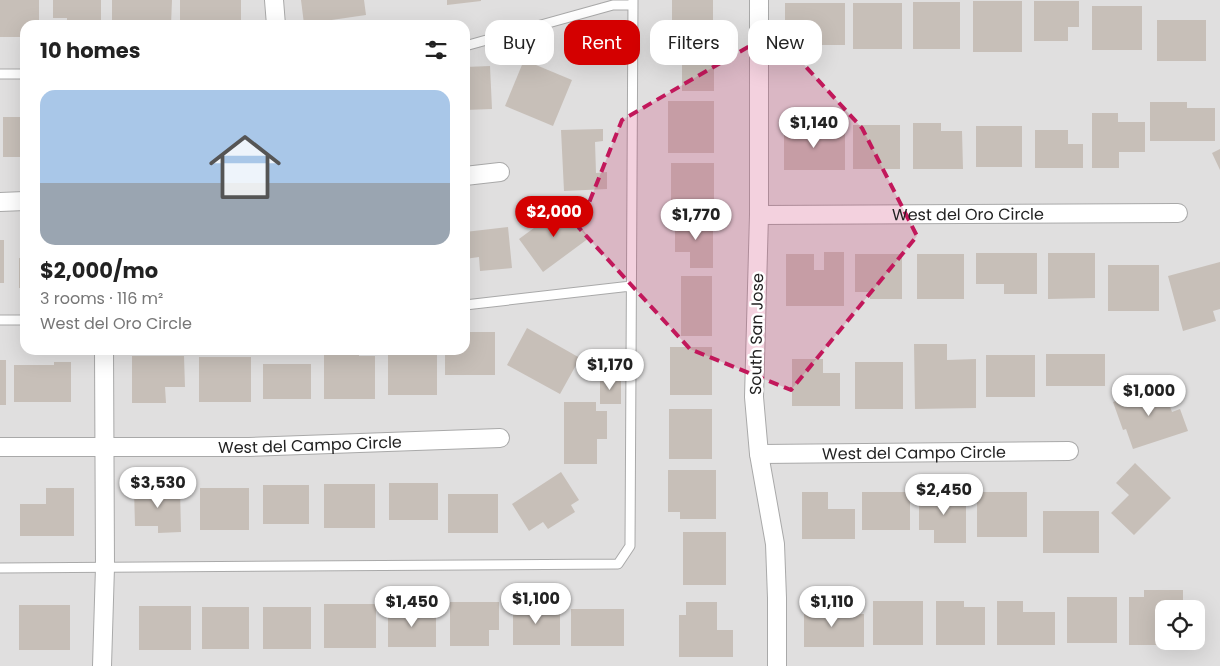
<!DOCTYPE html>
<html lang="en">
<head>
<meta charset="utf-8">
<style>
	:root { --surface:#fff; --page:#f6f6f6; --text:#222; --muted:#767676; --accent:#d40000 }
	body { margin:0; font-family:Poppins,sans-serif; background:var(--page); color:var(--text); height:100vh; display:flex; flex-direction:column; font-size:19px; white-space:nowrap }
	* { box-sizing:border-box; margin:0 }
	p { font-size:16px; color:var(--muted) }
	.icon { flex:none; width:28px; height:28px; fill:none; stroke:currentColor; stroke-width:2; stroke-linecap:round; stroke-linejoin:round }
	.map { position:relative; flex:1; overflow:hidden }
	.panel { position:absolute; left:20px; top:20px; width:450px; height:335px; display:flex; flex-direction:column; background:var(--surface); border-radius:15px; box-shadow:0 5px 20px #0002 }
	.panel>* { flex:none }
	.top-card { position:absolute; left:485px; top:20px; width:475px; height:45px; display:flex; gap:10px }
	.fabs { position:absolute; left:1155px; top:600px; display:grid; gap:10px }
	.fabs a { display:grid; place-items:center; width:50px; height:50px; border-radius:10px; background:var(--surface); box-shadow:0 5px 20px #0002; font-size:25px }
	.price { position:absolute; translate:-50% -42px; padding:0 11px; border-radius:18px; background:#fff; color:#222; font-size:16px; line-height:32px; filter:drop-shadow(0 1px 2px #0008) }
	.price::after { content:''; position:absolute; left:50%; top:30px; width:15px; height:11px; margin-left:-8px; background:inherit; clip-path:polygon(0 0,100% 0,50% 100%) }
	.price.on { background:var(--accent); color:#fff }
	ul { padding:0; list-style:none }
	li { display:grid; align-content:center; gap:10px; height:265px; padding:0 20px }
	li span { display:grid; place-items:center; height:155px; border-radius:15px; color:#555 }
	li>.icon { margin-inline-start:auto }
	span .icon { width:90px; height:90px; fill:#fffc; stroke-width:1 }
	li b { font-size:21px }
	h2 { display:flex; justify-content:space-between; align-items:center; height:60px; padding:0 20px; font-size:21px }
	.tag { padding:0 18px; border-radius:15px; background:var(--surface); box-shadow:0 5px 20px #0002; font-size:18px; line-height:45px }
	.tag.on { background:var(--accent); color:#fff }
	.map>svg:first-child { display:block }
	.residential { fill:#e0dfdf; fill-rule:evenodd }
	.building { fill:#c7bfb8 }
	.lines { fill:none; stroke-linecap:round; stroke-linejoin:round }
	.lane-casing { stroke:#a9a9a9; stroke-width:11 }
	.street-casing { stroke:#a9a9a9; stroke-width:20 }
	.lane { stroke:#fff; stroke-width:9 }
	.street { stroke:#fff; stroke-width:18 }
	.marked { fill:#c2185b; fill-opacity:0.2; stroke:#c2185b; stroke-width:4; stroke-dasharray:10 6; stroke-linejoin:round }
	.labels { text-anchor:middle; stroke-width:5; stroke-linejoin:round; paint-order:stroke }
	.street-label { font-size:16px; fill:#222; stroke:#fff }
</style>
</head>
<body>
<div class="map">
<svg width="1220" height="666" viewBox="0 0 1220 666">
	<rect width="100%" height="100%" fill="#f2efe9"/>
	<!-- residential -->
	<path class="residential" d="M0 0H1220V666H0ZM25 25H465V350H25ZM1164 609H1196V641H1164Z"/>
	<!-- building -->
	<path class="building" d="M0 0H39V25H25V37H0Z
		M53 0H101V25H67V18H53Z
		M112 0H172L171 25 112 24Z
		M180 0H241V25H180Z
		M301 0H364L366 15 304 24Z
		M447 0H481V1L447 5Z
		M672 0H713V23H672Z
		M973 1H1022V52H973Z
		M1034 1H1079V27H1068V41H1034Z
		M913 2H960V49H913Z
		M785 3H845V45H818V36H803V46H785Z
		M853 3H902V49H853Z
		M1092 6H1142V50H1092Z
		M1157 20H1206V61H1157Z
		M682 32H714V91H682Z
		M524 60 572 80 553 126 505 106Z
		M490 66 492 109 465 110V67Z
		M668 101H714V153H668Z
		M1150 102H1187V108H1215V141H1150Z
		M1092 113H1118V122H1145V152H1119V168H1092Z
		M3 117H25V157H3Z
		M913 123H941V131H962L963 169H913Z
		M853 125H900V169H853Z
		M976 126H1022V167H976Z
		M603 129V141L595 142 596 173 607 172V189L564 191 561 130Z
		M784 129H845V170H784Z
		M1035 130H1068V144H1083V168H1035Z
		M1220 149V170L1212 153Z
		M671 163H714V211H671Z
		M565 205 589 238 543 272 519 239Z
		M675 219H713V268H690V252H675Z
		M508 227 512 268 480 271 479 257 465 259V232Z
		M0 240H4V283H0Z
		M824 252H844V306H786V254H814V270H824Z
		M976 253H1037V294H1004V284H976Z
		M1048 253H1095V298L1048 299Z
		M855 254H902V299H870V292H855Z
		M917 254H964V299H917Z
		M19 258H25V288H19Z
		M1220 262V309L1213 311 1216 321 1183 331 1168 276Z
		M1108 265H1159V311H1108Z
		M681 276H712V336H681Z
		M527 328 580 358 560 394 507 365Z
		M465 332H495V375H445V350H465Z
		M914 344H947V360L976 359V408L915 409Z
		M670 347H712V395H670Z
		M324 350H359V356H375V399H324Z
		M388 354H437V395H388Z
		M1046 354H1105V386H1046Z
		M986 355H1035V397H986Z
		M132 356H184L185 387H165L166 403H132Z
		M199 357H251V402H199Z
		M792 359H823V373H840V406H792Z
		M0 360H6V405H0Z
		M54 362H71V402H14V365H54Z
		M855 362H903V409H855Z
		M263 364H311V399H263Z
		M600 378H621V404H600Z
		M1162 385 1172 412 1180 409 1188 431 1133 449 1126 429 1123 430 1113 402Z
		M564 402H596V411H607V439H597V464H564Z
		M669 409H712V459H669Z
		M1135 463 1171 498 1134 535 1111 513 1129 495 1116 483Z
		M668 470H716V519H680V512H668Z
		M561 472 579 500 571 505 575 512 548 529 543 522 529 531 512 504Z
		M389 483H438V520H389Z
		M324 484H375V528H324Z
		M263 485H309V524H263Z
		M46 488H74V536H20V504H46Z
		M180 488 181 532 158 533V526H135L134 489Z
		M200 488H249V530H200Z
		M802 492H828V509H855V539H802Z
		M862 492H910V530H862Z
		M919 492H966V543H934V530H919Z
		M977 492H1027V537H977Z
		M448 494H498V533H448Z
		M1043 511H1099V553H1043Z
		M683 532H726V585H683Z
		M1144 590H1183V609H1164L1163 645H1129V597H1144Z
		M1067 597H1117V643H1067Z
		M873 601H923V645H873Z
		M936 601H964V607H985V645H936Z
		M997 601H1023V612H1055V645H997Z
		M450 602H499V630H489V646H450Z
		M686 602H717V630H733V657H679V615H686Z
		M324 604H376V648H324Z
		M19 605H70V650H19Z
		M513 605H560V645H513Z
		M804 605H833V614H864V647H804Z
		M139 606H191V650H139Z
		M202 607H249V649H202Z
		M263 607H311V649H263Z
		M388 609H436V647H388Z
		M571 609H624V646H571Z"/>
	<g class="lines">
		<!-- lane casing -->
		<g class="lane-casing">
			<path id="lane" d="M465 46 613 5H633
				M0 74H25
				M465 305 631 286
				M0 320H25
				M0 568 618 564 630 546 633 0"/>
		</g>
		<!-- street casing -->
		<g class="street-casing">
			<g id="street">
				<path d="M274 0 276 25"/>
				<path d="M759 0V215L754 397 759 454 775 544 777 598V666"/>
				<path d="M465 176 500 172"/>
				<path d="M0 202 25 201"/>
				<path id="s1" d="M759 215 1178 213"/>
				<path id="s2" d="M0 447H249L500 438"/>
				<path id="s3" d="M759 454 1069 451"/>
				<path d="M102 666 105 567 104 350"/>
			</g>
		</g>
		<!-- lane -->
		<use href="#lane" class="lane"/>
		<!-- street -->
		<use href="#street" class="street"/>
	</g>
	<!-- marked area -->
	<path class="marked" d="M774 32 862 128 917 236 791 390 690 349 579 228 622 120Z"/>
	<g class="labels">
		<!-- street labels -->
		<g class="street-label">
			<text dy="6" stroke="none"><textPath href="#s1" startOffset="209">West del Oro Circle</textPath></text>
			<text transform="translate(756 334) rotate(-89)" y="6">South San Jose</text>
			<text dy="6" stroke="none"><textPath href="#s2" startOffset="310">West del Campo Circle</textPath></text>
			<text dy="6" stroke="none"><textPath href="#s3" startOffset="155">West del Campo Circle</textPath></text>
		</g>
	</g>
</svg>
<div class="fabs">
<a><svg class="icon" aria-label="locate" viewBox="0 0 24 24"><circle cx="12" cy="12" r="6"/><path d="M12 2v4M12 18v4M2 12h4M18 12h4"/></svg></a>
</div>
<b class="price" style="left:814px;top:149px">$1,140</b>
<b class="price on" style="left:554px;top:238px">$2,000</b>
<b class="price" style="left:696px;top:241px">$1,770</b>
<b class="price" style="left:610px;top:391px">$1,170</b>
<b class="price" style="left:1149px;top:417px">$1,000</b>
<b class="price" style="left:158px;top:509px">$3,530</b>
<b class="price" style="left:944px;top:516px">$2,450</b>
<b class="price" style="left:536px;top:625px">$1,100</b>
<b class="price" style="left:412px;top:628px">$1,450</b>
<b class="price" style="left:832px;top:628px">$1,110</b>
<div class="top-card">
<a class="tag">Buy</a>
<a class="tag on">Rent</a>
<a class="tag">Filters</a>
<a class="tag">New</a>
</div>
<section class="panel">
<h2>10 homes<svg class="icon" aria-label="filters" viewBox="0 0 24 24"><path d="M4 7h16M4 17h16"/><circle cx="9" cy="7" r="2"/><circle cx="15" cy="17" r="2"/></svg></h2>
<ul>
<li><span style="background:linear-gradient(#a9c7e8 60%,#9aa5b1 0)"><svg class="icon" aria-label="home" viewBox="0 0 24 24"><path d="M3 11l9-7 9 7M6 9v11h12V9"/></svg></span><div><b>$2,000/mo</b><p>3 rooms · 116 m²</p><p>West del Oro Circle</p></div></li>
</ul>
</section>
</div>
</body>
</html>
